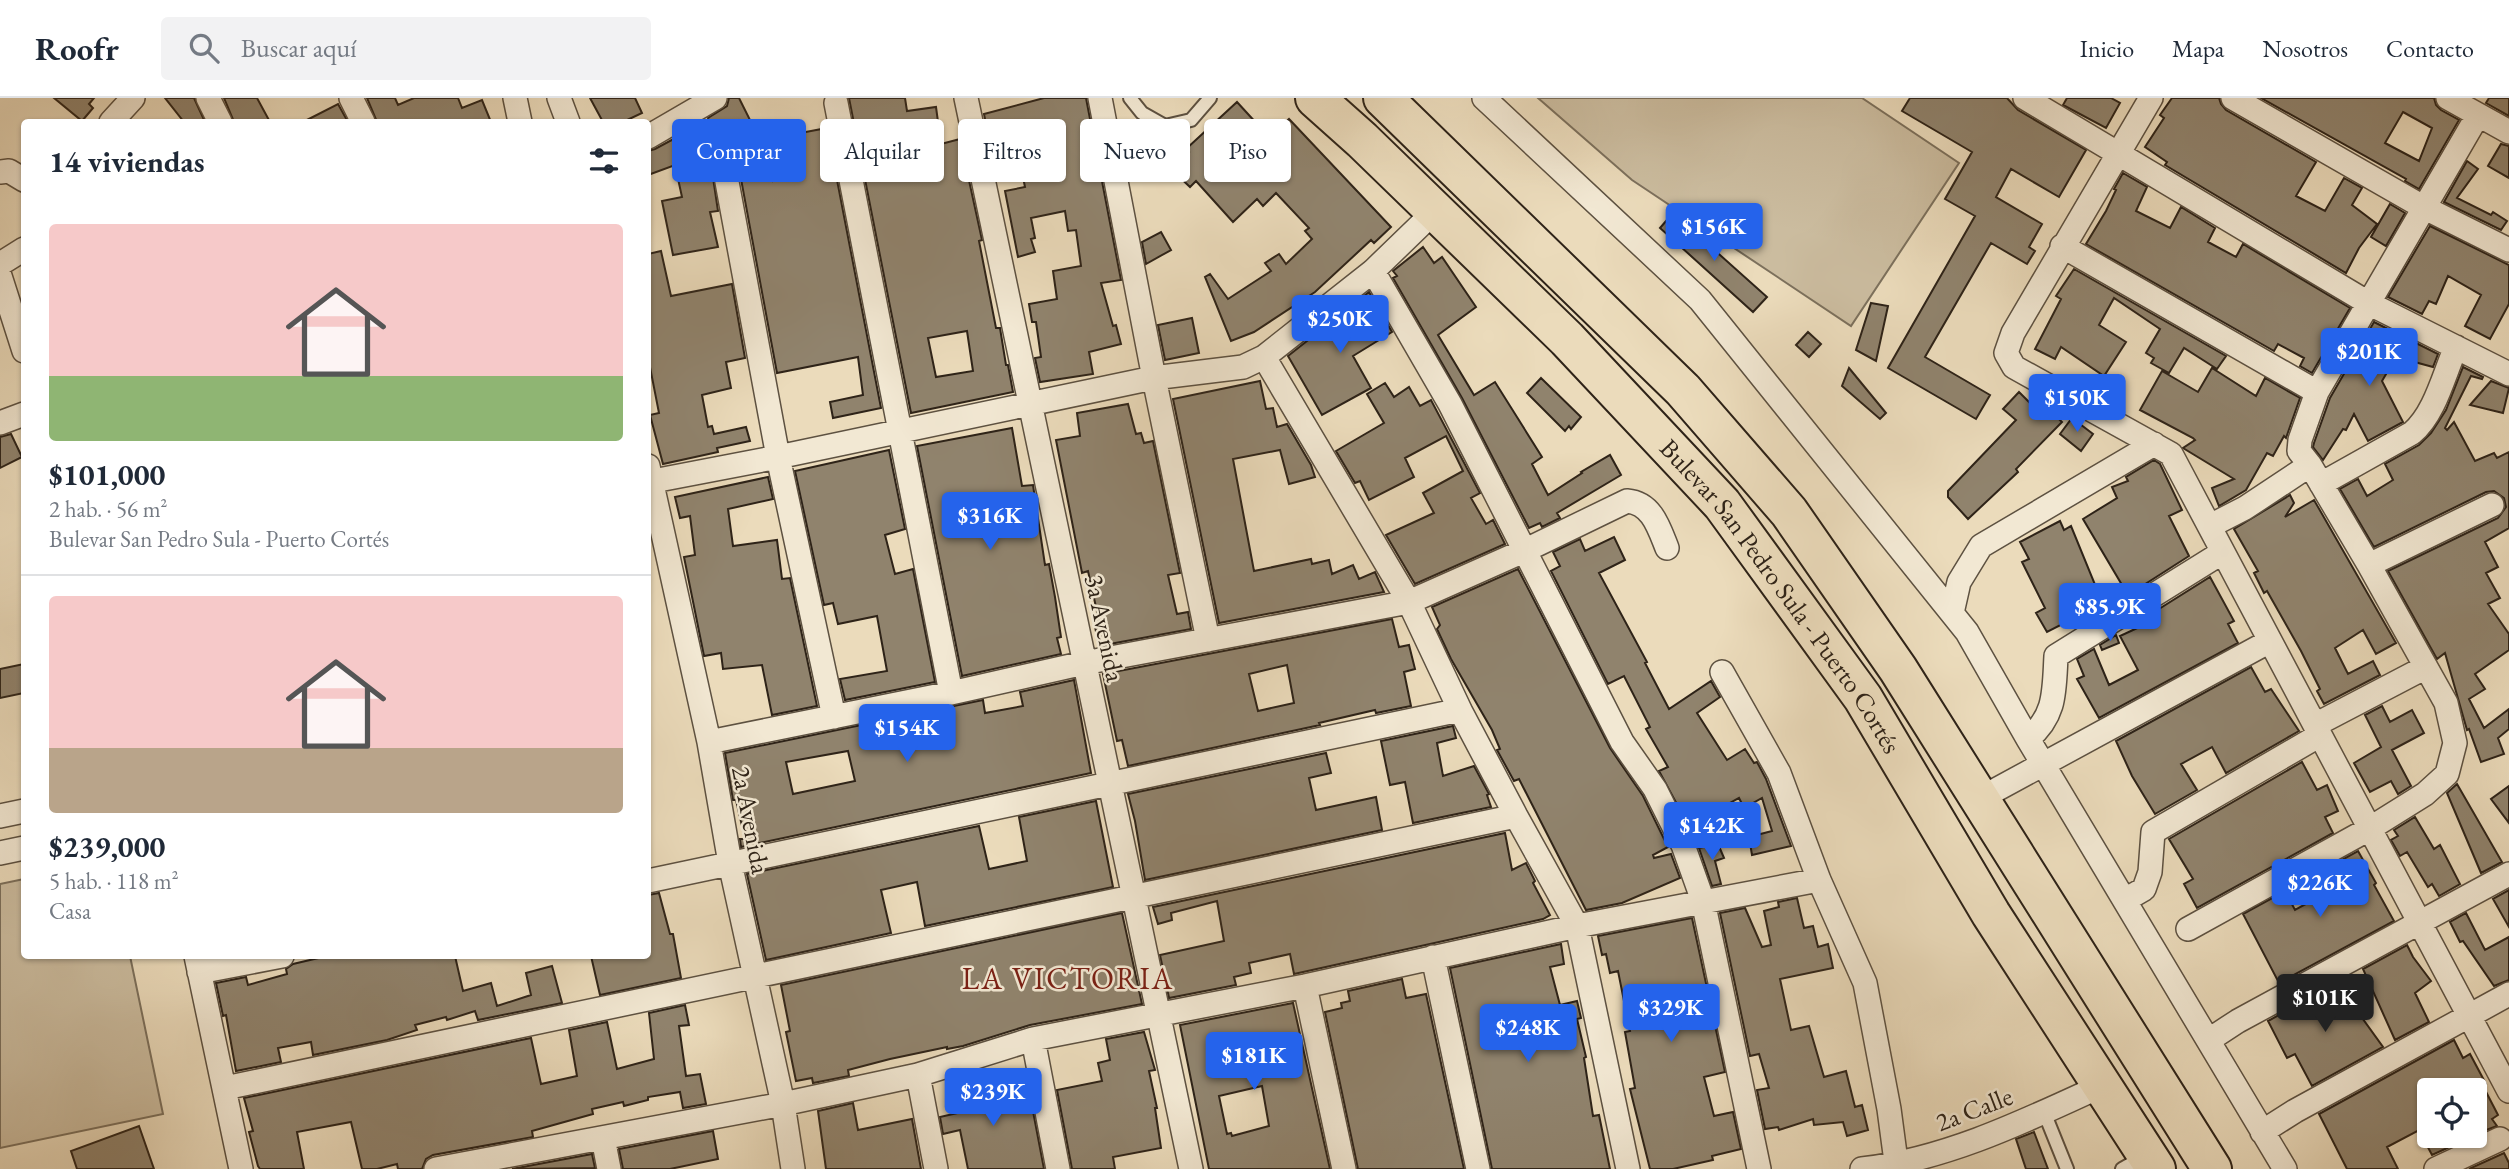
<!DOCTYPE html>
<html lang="es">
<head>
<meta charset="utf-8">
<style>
	:root { --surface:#fff; --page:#f2f2f3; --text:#1f2937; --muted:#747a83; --line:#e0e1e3; --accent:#2563eb }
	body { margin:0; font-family:"EB Garamond",serif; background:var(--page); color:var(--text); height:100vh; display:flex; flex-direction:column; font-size:26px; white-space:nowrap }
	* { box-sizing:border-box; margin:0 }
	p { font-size:23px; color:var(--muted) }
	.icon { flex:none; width:38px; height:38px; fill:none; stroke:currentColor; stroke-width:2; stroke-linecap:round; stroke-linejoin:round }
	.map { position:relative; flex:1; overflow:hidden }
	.side { position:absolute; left:21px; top:21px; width:630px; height:840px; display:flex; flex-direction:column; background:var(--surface); border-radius:7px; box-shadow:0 2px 5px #0004 }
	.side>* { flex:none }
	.top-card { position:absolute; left:672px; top:21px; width:665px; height:63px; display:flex; gap:14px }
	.buttons { position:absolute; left:2417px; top:980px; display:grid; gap:14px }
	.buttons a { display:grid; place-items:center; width:70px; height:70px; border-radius:7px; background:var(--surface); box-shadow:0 2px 5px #0004; font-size:35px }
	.price { position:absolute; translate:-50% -60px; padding:0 16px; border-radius:7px; background:var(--accent); color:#fff; font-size:23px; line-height:46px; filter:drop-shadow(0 2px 4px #0008) }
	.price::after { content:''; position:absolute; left:50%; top:42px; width:21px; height:16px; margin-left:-10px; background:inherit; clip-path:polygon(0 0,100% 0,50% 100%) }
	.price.selected { background:#222; color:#fff }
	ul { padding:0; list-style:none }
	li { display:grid; align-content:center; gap:14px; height:371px; padding:0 28px }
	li+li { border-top:2px solid var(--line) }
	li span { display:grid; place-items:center; height:217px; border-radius:7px; color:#555 }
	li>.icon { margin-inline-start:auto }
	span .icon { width:126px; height:126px; fill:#fffc; stroke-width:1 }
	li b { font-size:30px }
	h2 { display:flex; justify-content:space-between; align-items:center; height:84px; padding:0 28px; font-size:30px }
	.tag { padding:0 24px; border-radius:7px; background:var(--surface); box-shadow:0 2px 5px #0004; font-size:24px; line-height:63px }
	.tag.selected { background:var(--accent); color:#fff }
	header { display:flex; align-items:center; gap:42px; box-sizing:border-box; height:98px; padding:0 35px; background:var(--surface); border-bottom:2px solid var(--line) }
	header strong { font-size:33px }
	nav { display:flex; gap:38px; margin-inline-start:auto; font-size:24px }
	.search { width:490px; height:63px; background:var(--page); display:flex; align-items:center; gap:18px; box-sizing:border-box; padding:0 24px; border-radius:7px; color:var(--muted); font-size:26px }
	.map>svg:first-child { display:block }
	.green { fill:#cbbc9f; stroke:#7c705c; stroke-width:2 }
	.building { fill:#90836d; stroke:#2e2318; stroke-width:2; fill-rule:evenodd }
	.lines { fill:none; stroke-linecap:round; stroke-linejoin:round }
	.lane-casing { stroke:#5d5141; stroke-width:16 }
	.street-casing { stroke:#5d5141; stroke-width:26 }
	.highway-casing { stroke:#2e2318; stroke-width:42 }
	.lane { stroke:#f2e8d3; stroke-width:12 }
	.street { stroke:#f2e8d3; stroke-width:23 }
	.highway { stroke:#ebdbbb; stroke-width:38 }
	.labels { text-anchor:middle; stroke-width:5; stroke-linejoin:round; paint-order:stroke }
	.street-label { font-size:26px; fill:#2e2318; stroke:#f2e8d3 }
	.quarter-label { font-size:30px; letter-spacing:2px; fill:#7a1f14; stroke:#f2e8d3 }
</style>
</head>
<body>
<header>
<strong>Roofr</strong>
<div class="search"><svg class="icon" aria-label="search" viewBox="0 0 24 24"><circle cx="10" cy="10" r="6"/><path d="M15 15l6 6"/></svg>Buscar aquí</div>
<nav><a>Inicio</a><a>Mapa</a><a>Nosotros</a><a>Contacto</a></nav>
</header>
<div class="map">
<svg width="2509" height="1071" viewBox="0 0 2509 1071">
	<rect width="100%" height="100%" fill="#ebdbbb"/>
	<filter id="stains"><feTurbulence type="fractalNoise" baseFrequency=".00286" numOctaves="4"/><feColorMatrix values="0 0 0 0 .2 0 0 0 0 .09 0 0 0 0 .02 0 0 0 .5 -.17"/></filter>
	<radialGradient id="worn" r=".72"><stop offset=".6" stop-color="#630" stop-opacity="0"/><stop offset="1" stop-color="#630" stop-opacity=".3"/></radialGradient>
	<!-- green -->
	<path class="green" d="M1538 0H1862L1959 65 1851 228 1632 82Z
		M24 781V858H130L163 1016 0 1050V786Z"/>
	<!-- building -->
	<path class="building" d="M54 0H94L89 6 93 10 82 23Z
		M165 0H194L205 24H184Z
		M224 0H257L270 24H234Z
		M367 0H395L398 7 414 0H458L462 10 482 2 491 24H377Z
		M590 0H635L642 15 623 24H603Z
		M729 0H739L757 36 763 62 768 61 773 83 803 77 795 36 827 30 881 310 833 320 830 304 863 297 858 259 777 275 736 54 727 44 719 43 712 47 709 53 718 113 710 114 718 149 673 157 662 103 682 99 675 67 648 77V53L655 51 709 22 708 20 727 8Z
		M849 0H905L907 13 936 9 941 46 960 41 982 142 979 143 996 230H1000L1006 267H1008L1013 294 911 315ZM967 233 973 273 936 279 928 240Z
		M1044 0H1086L1121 182 1101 185 1113 228 1116 227 1121 246 1089 254 1093 276 1040 284 1035 260 1041 259 1036 224H1032L1029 206 1057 201 1053 173 1081 168 1076 132 1068 133 1065 113 1031 120 1035 140 1031 141 1035 154 1018 159 1005 93 1025 89 1017 50 992 56 984 16Z
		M1910 0H2007L2018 12 2086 52 2059 99 2011 71 1996 99 2042 126 2029 149 2035 153 2027 166 1991 145 1925 259 1990 297 1976 321 1888 270 1975 118 1945 101 1972 54 1902 13Z
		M2067 0H2111L2120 5 2106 30 2063 7Z
		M2172 0H2219L2221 6 2226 12 2316 64 2296 98 2325 113 2344 80 2362 90 2352 107 2377 126 2359 150 2346 175 2165 67 2167 64 2145 49 2164 20 2160 17Z
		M2261 0H2434L2436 7 2441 12 2459 22 2419 91 2405 83 2406 81ZM2403 14 2432 30 2419 63 2385 45Z
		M2489 0H2509V18L2486 5Z
		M1237 4 1269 39 1289 21 1391 129 1374 145 1371 142 1315 194 1254 234 1231 243 1205 179 1210 176 1228 201 1271 173 1265 165 1279 156 1286 166 1312 141 1305 133 1309 130 1276 95 1263 108 1257 101 1233 124 1196 83 1190 89 1173 73 1189 54 1186 51Z
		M338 6 348 24H303Z
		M2501 46 2509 48V80L2488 68Z
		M2467 63 2478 71 2457 100 2491 117 2493 114 2507 123 2501 132 2444 104Z
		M2123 75 2147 89 2136 113 2170 130 2181 109 2215 130 2208 144 2236 159 2243 146 2350 210 2312 275 2300 268 2304 260 2278 246 2274 253 2086 146 2106 113 2116 92 2114 91Z
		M2390 106 2405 115 2386 148 2371 139Z
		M1673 115 1767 199 1753 214 1660 130Z
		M2430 128 2509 167V206L2490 241 2465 228 2481 197 2448 178 2436 206 2429 203 2422 216 2388 199Z
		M1161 134 1171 152 1146 166 1142 144Z
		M1423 149 1434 165 1442 159 1476 209 1438 237 1474 297 1495 284 1542 359 1532 366 1548 397 1582 375 1581 374 1610 357 1621 377 1557 415 1560 420 1542 429 1540 425 1529 430 1462 300 1393 180 1397 178 1393 173Z
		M661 153 671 198 732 186 745 260 726 264 731 290 702 297 708 329 712 328 714 336 746 329 750 343 717 350 718 354 663 366 650 317 659 315 648 259V156Z
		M2074 171 2226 258 2217 271 2184 250 2169 275 2151 265 2154 260 2146 255 2160 231 2114 200 2099 227 2126 244 2104 278 2061 249 2055 261 2035 251 2061 201 2056 198Z
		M1369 194 1392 234 1353 258 1371 290 1322 317 1288 258Z
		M1871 205 1888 208 1876 263 1856 252Z
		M1192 220 1199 255 1165 262 1158 227Z
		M2374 224 2438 256 2433 269 2396 259 2382 283 2403 324 2368 343 2354 316 2346 332 2343 331 2323 362 2313 349 2314 345 2330 300Z
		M1808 234 1821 246 1809 259 1796 247Z
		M2463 269 2483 279 2482 281 2471 278 2445 330 2447 332 2454 324 2475 363 2494 355 2497 360 2509 354V430L2485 444 2498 469 2486 475 2500 500 2488 506 2509 536V552L2475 576 2485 591 2469 601 2484 630 2509 611V631L2498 640 2504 656 2481 664 2469 631 2467 632 2445 555 2437 561 2388 473 2498 420 2506 409 2504 400 2494 393 2486 394 2374 449 2340 391 2358 381 2367 398 2393 382 2385 366 2419 347 2431 335 2446 312Z
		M1849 270 1886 315 1880 321 1842 288Z
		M2212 270 2256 298 2265 280 2300 300 2286 340 2284 338 2273 358 2267 355 2246 392 2219 408 2212 390 2234 381 2183 350 2195 342 2193 340 2140 312 2162 273 2198 294Z
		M1541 280 1581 319 1571 331 1569 328 1565 333 1527 295Z
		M1260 283 1266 311 1273 310 1277 329 1287 326 1311 367 1315 379 1289 386 1280 352 1233 361 1254 473 1311 461 1312 466 1329 462 1332 476 1353 467 1359 481 1375 474 1384 494 1219 525 1173 301Z
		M2491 283 2509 290 2503 315 2470 307Z
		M1385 285 1394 299 1409 289 1420 308 1431 302 1480 395 1471 400 1486 426 1493 422 1505 446 1415 486 1386 437 1434 415 1423 395 1463 373 1446 338 1405 360 1414 379 1369 402 1360 383 1355 385 1336 353 1384 325 1367 296Z
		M2019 294 2031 306 2037 300 2062 324 2016 371 2018 374 1968 421 1948 399V393L2016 322 2003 311Z
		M1128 306 1136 336 1141 335 1144 345 1153 343 1180 475 1168 477 1177 516 1188 514 1191 531 1099 548 1093 519 1098 518 1088 473 1082 475 1056 342 1080 338 1077 315Z
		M2072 320 2093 336 2081 353 2060 336Z
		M1012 330 1022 388 1033 387 1045 467 1049 466 1055 499 1061 539 1057 540 1061 556 962 578 917 348Z
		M11 336 22 359 0 370V339Z
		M889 352 905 431 885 437 895 476 913 471 935 584 845 602 840 581 887 573 877 518 838 526 833 505 824 507 795 373Z
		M2154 362 2160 366 2182 412 2169 418 2189 458 2128 497 2083 421 2117 400 2112 389 2128 383 2126 379Z
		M768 379 773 401 728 411 733 448 777 442 782 481 790 480 817 608 772 617 762 567 723 571 721 555 704 558 684 459 695 457 690 418 680 420 675 399Z
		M2290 397 2294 405 2285 419 2314 402 2396 545 2376 556 2363 532 2335 550 2348 576 2373 563 2380 577 2324 606 2317 593 2320 591 2301 553 2267 493 2264 495 2254 475 2258 473 2234 431Z
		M2060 423 2064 432 2071 428 2105 511 2089 521 2086 514 2047 534 2036 515 2045 510 2022 464 2029 461 2020 444Z
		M1614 439 1625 462 1599 475 1647 564 1645 565 1669 611 1711 583 1720 599 1697 615 1727 662 1745 651 1754 665 1757 664 1766 681 1791 748 1752 757 1749 739 1772 733 1762 700 1744 710 1739 700 1707 718 1711 727 1693 736 1659 673 1668 669 1646 631 1650 629 1624 578 1608 586 1551 473 1560 468 1553 454 1580 441 1585 453Z
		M1518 471 1610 650 1643 698 1668 749 1653 757 1654 760 1671 756 1680 780 1622 805 1586 812 1519 681 1514 683 1497 652 1500 651 1492 632 1451 561 1437 531 1440 527 1432 509Z
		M2210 479 2234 523 2228 526 2238 545 2099 620 2077 581 2084 578 2077 561 2094 551 2109 587 2138 572 2120 538 2146 526 2143 521Z
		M1392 521 1399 549 1409 547 1415 571 1404 574 1411 608 1376 615 1375 612 1319 625 1320 627 1128 668 1122 642 1117 643 1103 576ZM1287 567 1294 605 1258 613 1249 576Z
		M2116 537 2119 545 2102 552 2100 547Z
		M24 566V595L0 600V571Z
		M2251 569 2265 594 2271 591 2299 633 2226 675 2212 649 2181 666 2197 692 2155 716 2132 678 2116 643Z
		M1074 582 1091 675 741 749 740 741H745L736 702H733L725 655 983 602 985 615 1023 608 1020 594ZM848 653 855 683 793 696 786 664Z
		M2382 608 2390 624 2412 612 2424 635 2392 652 2411 688 2398 696 2391 683 2370 694 2354 665 2381 649 2365 617Z
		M1453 628 1456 640 1437 645 1443 678 1474 668 1489 696 1487 697 1491 709 1413 725 1405 684 1390 687 1381 643Z
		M1326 655 1331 675 1309 680 1316 712 1376 699 1382 732 1145 782 1135 723 1128 696Z
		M2302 664 2317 692 2327 687 2338 713 2325 719 2333 735 2197 810 2184 786 2193 781 2169 741Z
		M2457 686 2502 764 2481 775 2447 695Z
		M2509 688V725L2491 701Z
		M1096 703 1113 789 925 828 917 784 881 792 891 835 766 862 747 776 979 728 989 771 1027 763 1019 719Z
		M2415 719 2434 751 2440 747 2460 786 2439 798 2432 786 2428 789 2407 754 2400 758 2391 742 2398 738 2394 732Z
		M1505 735 1512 772 1526 765 1535 783 1533 785 1550 817 1543 821 1294 876 1290 856 1249 865 1251 875 1234 879 1236 887 1169 900 1160 857 1224 843 1217 803 1171 815 1172 822 1158 826 1153 809Z
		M1718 746 1724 760 1715 763 1721 786 1712 788 1699 750Z
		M2358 753 2376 785 2374 787 2394 823 2279 885 2243 816 2285 793 2295 812 2326 795 2316 776Z
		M2509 792V829L2493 801Z
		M659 795 670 836H673L681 880 600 897 591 858H648V797Z
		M1797 800 1804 830 1813 828 1818 849 1828 846 1833 870 1780 881 1791 932 1809 928 1824 979 1846 973 1855 1009 1862 1007 1868 1032 1847 1038 1843 1024 1814 1027 1813 1021 1779 1032 1778 1029 1765 1031 1757 992 1769 990 1759 956 1750 958 1720 815 1745 810 1762 849 1771 847 1764 813 1779 809 1778 804Z
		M1122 815 1142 906 1030 927 963 948 947 951V949L890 961 848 972 849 978 813 985 812 980 796 983 786 934 790 933 781 887Z
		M2466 815 2485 852 2509 839V882L2494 888 2463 843 2460 844 2450 824Z
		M1692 820 1725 974 1704 979 1714 1018 1733 1014 1741 1051 1712 1058 1713 1062 1673 1071H1650L1630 991 1635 990 1625 934 1630 933 1618 873 1610 875 1606 856 1602 857 1598 838Z
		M1561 846 1564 866 1550 869 1560 907 1577 903 1581 920 1577 921 1586 959 1584 960 1593 1018 1599 1017 1610 1071H1492L1450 870Z
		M2407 847 2413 859 2431 883 2415 895 2429 924 2395 942 2363 871Z
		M327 858H455L463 893 491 885 497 908 531 897 526 875 552 868 562 905 478 922 475 913 447 922 446 919 415 927 417 932 387 942 313 957 311 944 278 950 281 964 236 973 226 917 223 918 216 885 246 879 248 887 287 876 286 871 293 866Z
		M1402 881 1406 900 1426 896 1464 1071H1358L1325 914 1342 910 1341 905 1350 903 1348 893Z
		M2337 885 2383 949 2312 988 2295 956 2287 960 2268 923Z
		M1293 905 1330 1071H1209L1180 927ZM1262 988 1269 1028 1232 1038 1231 1035 1227 1036 1219 998Z
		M685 907 689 927 679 928 686 978 700 976 706 1006 683 1010 680 994 648 999V1002L624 1008 623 1004 592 1011 593 1016 532 1033 533 1039 433 1057 426 1061 422 1071H398L397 1066 377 1071H362L351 1024 297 1034 304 1071H260L258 1068 249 1034 253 1033 244 1000 531 940 541 986 577 978 569 932 607 924 617 971 654 961 649 915Z
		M1144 934 1155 972 1149 973 1157 1010H1155L1161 1050 1113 1059 1115 1071H1072L1057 992 1102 983 1098 965 1110 962 1106 941Z
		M2454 942 2463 960 2470 956 2486 986 2483 988 2498 1017 2492 1021 2497 1028 2481 1034 2478 1028 2474 1030V992H2429V1027L2387 1049 2398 1071H2347L2319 1016Z
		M991 973 999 1014 1032 1008 1044 1071H968L960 1032 943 1036 940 1019 962 1014 955 980Z
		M853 1005 858 1032 912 1021 921 1071H826L818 1013Z
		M139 1028 154 1071H77L71 1053Z
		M713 1033 718 1061 670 1071H623L619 1051Z
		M2034 1034 2048 1071H2026L2016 1041Z
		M2422 1038H2449L2454 1047 2432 1057Z
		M2504 1055 2509 1065V1071H2469Z
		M592 1056 595 1070 512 1071Z"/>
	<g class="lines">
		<!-- lane casing -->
		<g class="lane-casing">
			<path id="lane" d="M1130 0 1142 15 1165 28 1191 22 1210 0
				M2044 1014 2067 1071
				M2122 1071 2143 1059"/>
		</g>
		<!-- street casing -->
		<g class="street-casing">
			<path id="street" d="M208 0 220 24
				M351 0 363 24
				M515 0 520 24
				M559 0 568 24
				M966 0 1191 1071
				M1100 0 1154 280 1208 542
				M1484 0 1700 202 1967 534 2028 641 2285 1071
				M2025 0 2370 206 2509 276
				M2151 0 2013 235 2006 255 2014 269 2171 356 2509 993
				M2233 0 2423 109 2509 152
				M2448 0 2509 34
				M836 5 951 595
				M111 24 133 0
				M648 39 715 0
				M722 57 778 359 834 619
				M0 74 9 73 24 82
				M2062 148 2317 294
				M0 166 24 151
				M1373 173 1450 306 1622 644 1655 691 1683 747 1703 803 1759 1071
				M0 178 24 253
				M1264 259 1409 504 1460 612 1516 718 1577 828 1628 1071
				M0 325 24 316
				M648 368 709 644 730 765 783 1006 793 1071
				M648 384 778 359 1153 280 1243 269 1264 259 1373 173 1435 113
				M2321 386 2412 335C2435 316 2444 276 2456 249
				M2210 428 2245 410 2310 367 2299 353 2300 342 2317 294 2478 17
				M2369 467 2492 407
				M1952 515 1959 484 1981 448 2154 346
				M1722 574 1779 675 1819 782 1865 885 1889 1011 1897 1071
				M2315 627 2426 569
				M2028 641C2056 617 2054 594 2056 558L2223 454
				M709 644 951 595 1084 565 1409 504 1526 452 1627 403C1652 405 1659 430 1667 450
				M1981 700 2270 543
				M0 718 24 713
				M0 755 24 750
				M648 783 1460 612
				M2125 802 2144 791 2150 774 2153 734 2320 637
				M2188 831 2369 731 2425 696 2447 676 2455 645 2446 605 2369 467 2310 367
				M196 858 241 1071
				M1433 859 1478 1071
				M199 874 282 858
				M1305 888 1344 1071
				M1033 941 1058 1071
				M2209 942 2238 923 2509 776
				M918 977 936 1071
				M225 990 1516 718
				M2262 1034 2295 1013 2509 896
				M603 1040 609 1071
				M436 1071 783 1006 918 977 1033 941 1305 888 1577 828 1819 782
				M1862 1071C1947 1061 2025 1023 2101 988
				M2436 1071 2500 1041"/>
		</g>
		<!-- highway casing -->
		<g class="highway-casing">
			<g id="highway">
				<path id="s1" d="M1315 0 1362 42 1567 241 1722 406 1863 600 1991 816 2156 1071"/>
				<path d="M1383 0 1683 292 1789 414 1898 571 2212 1071"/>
			</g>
		</g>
		<!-- lane -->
		<use href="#lane" class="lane"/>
		<!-- street -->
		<use href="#street" class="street"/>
		<!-- highway -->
		<use href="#highway" class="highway"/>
	</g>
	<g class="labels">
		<!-- street labels -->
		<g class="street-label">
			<text dy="9" stroke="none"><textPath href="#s1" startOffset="684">Bulevar San Pedro Sula - Puerto Cortés</textPath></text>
			<text transform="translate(1105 530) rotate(78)" y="9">3a Avenida</text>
			<text transform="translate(751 722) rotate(79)" y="9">2a Avenida</text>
			<text transform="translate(1974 1011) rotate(-21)" y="9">2a Calle</text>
		</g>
		<!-- quarter labels -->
		<g class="quarter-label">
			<text x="1068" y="891">LA VICTORIA</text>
		</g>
	</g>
	<rect width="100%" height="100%" filter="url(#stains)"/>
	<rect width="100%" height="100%" fill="url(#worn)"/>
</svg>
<div class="buttons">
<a><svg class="icon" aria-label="locate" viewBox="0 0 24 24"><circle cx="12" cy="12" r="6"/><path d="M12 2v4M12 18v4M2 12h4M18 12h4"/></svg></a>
</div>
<b class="price" style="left:1714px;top:165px">$156K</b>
<b class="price" style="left:1340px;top:257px">$250K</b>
<b class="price" style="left:2369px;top:290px">$201K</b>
<b class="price" style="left:2077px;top:336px">$150K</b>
<b class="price" style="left:990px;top:454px">$316K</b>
<b class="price" style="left:2110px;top:545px">$85.9K</b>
<b class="price" style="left:907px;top:666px">$154K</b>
<b class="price" style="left:1712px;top:764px">$142K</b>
<b class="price" style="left:2320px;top:821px">$226K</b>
<b class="price selected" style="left:2325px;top:936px">$101K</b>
<b class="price" style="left:1671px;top:946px">$329K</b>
<b class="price" style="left:1528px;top:966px">$248K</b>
<b class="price" style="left:1254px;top:994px">$181K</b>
<b class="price" style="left:993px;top:1030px">$239K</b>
<div class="top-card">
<a class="tag selected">Comprar</a>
<a class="tag">Alquilar</a>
<a class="tag">Filtros</a>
<a class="tag">Nuevo</a>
<a class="tag">Piso</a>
</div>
<section class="side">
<h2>14 viviendas<svg class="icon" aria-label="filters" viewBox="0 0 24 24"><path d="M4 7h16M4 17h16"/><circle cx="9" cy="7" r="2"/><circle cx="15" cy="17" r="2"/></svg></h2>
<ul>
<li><span style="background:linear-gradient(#f6c9c9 70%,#8fb573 0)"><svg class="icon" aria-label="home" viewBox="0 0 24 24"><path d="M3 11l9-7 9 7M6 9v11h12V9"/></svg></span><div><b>$101,000</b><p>2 hab. · 56 m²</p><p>Bulevar San Pedro Sula - Puerto Cortés</p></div></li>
<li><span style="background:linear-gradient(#f6c9c9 70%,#b9a48a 0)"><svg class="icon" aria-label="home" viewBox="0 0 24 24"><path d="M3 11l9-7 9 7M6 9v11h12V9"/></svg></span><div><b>$239,000</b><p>5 hab. · 118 m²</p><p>Casa</p></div></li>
</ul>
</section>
</div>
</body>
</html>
